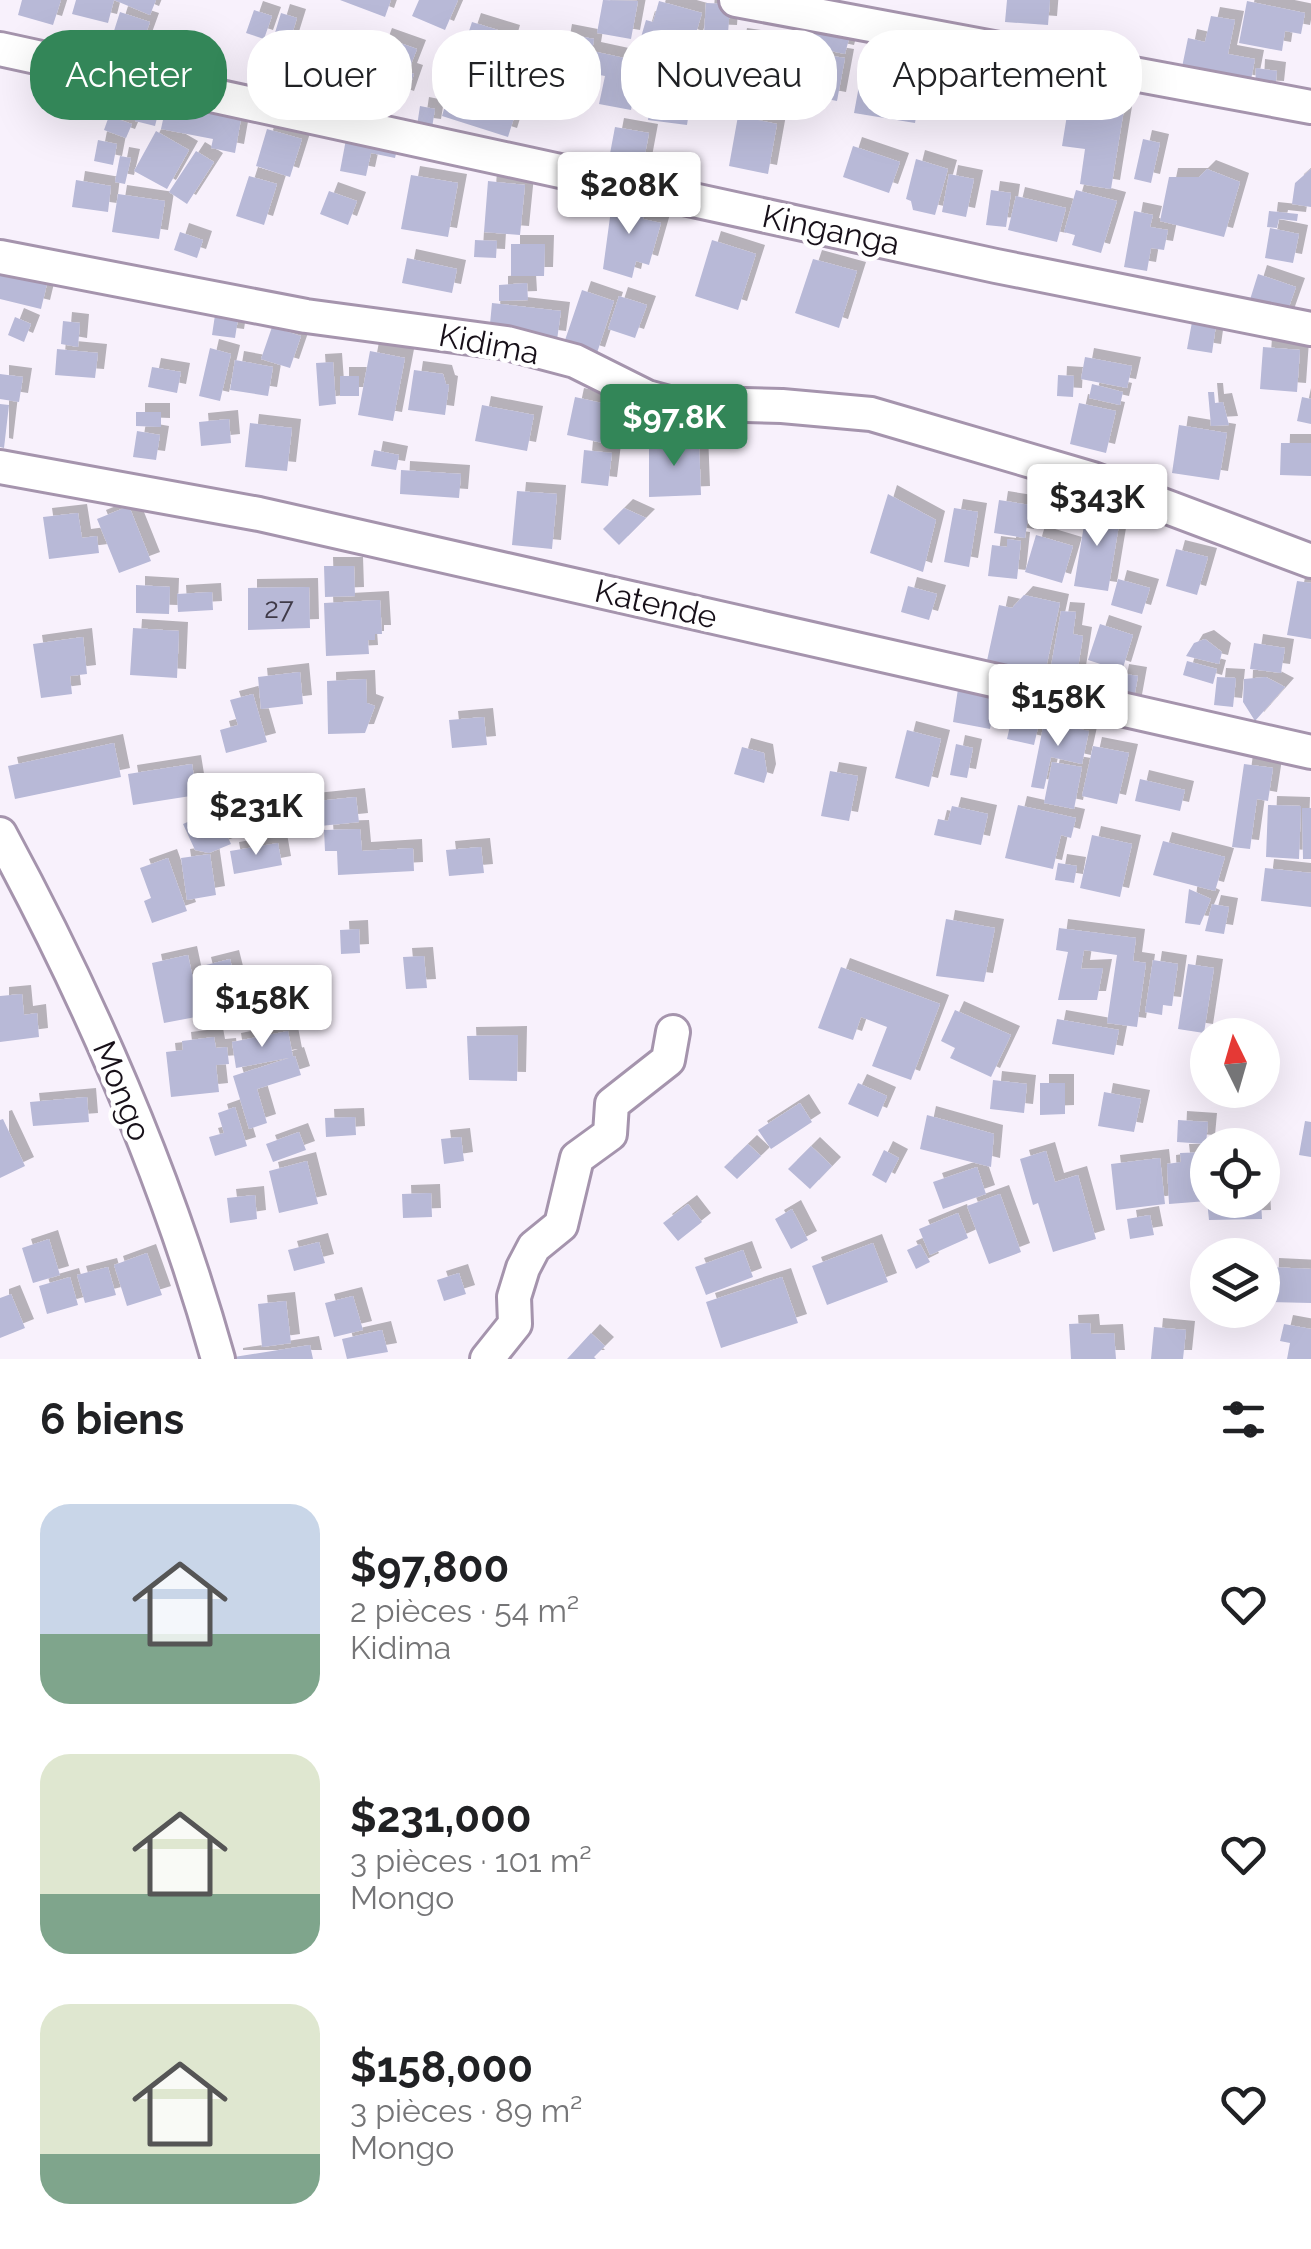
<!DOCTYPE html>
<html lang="fr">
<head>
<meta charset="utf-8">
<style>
	:root { --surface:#fff; --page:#f6f6f6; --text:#202124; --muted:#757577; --accent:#338658 }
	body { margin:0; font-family:Raleway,sans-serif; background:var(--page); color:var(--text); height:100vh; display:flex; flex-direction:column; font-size:38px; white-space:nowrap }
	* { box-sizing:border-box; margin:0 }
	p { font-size:32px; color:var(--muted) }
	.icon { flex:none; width:55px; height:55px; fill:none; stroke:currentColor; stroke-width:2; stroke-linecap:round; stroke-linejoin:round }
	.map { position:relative; height:1359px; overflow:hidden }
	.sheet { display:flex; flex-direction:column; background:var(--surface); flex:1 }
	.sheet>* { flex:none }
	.hud { position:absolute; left:30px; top:30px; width:1252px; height:90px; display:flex; gap:20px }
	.needle { width:65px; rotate:355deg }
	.fabs { position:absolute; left:1190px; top:1018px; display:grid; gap:20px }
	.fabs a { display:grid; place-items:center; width:90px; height:90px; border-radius:50%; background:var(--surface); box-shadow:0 10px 40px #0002; font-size:50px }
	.price { position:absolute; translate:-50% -85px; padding:0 22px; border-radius:10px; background:#fff; color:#222; font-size:32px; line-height:65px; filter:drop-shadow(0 2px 5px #0008) }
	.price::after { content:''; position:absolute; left:50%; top:60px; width:30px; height:22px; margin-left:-15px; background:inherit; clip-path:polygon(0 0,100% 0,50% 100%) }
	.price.on { background:var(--accent); color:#fff }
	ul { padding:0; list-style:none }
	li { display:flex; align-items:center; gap:30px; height:250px; padding:0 40px }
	li span { display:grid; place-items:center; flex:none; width:280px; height:200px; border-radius:30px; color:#555 }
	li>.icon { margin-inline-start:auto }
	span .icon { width:120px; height:120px; fill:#fffc; stroke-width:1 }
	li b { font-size:42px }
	h2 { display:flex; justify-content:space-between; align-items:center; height:120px; padding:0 40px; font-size:42px }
	.tag { padding:0 35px; border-radius:40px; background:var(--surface); box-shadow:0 10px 40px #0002; font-size:35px; line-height:90px }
	.tag.on { background:var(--accent); color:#fff }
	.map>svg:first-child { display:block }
	.building { fill:#b8b9d7; filter:url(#shadow) }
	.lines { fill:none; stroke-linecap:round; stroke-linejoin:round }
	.street-casing { stroke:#a594ad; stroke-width:38 }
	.street { stroke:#fff; stroke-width:32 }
	.labels { text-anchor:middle; stroke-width:9; stroke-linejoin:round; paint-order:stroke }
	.number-label { font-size:28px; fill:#3f3a48 }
	.street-label { font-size:32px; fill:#171019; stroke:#fff }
</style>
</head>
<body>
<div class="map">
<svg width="1311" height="1359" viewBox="0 0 1311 1359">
	<defs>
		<filter id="shadow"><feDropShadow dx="9" dy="-9" stdDeviation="0" flood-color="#0004"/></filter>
	</defs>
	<rect width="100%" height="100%" fill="#f8f1fc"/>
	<!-- building -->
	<path class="building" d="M22 0H61L53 25 18 15Z
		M76 0H156L150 15 114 0 108 23 72 14Z
		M340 0H391L385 17Z
		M419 0H458L445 30 412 16Z
		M603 0 638 1 631 39 597 33Z
		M1007 0H1050L1048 25 1005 22Z
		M659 1 702 13 694 40 682 36 676 55 639 44 646 20 653 22Z
		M1247 1 1305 13 1301 34 1285 31 1282 51 1239 43Z
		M706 3 730 4 728 34 704 33Z
		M254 10 272 16 264 39 246 33Z
		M120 12 150 22 142 44 113 34Z
		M281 13 297 18 287 50 271 46Z
		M1211 16 1235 20 1228 54 1255 59 1250 85 1181 72 1188 38 1205 42Z
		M472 22 511 34 503 61 463 49Z
		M812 23 851 31 845 54 807 46Z
		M563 33 594 39 592 51 629 59 631 47 671 55 666 87 636 81 631 110 599 104 605 76 557 67Z
		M383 37 417 49 408 72 414 74 405 100 365 86Z
		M738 37 759 40 756 59 735 55Z
		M914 51 929 55 922 80 871 67 875 52 880 53 878 61 887 63Z
		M943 51 969 60 947 116 922 107Z
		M808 52 845 58 837 101 800 94Z
		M468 56 521 71 513 99 459 83Z
		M736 60 751 63 747 83 732 80Z
		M755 68 800 75 793 116 748 108Z
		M1256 68 1277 71 1275 90 1255 89Z
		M993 71 1021 73 1019 114 990 112Z
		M316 72 328 76 321 98 310 94Z
		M861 75 921 86 915 123 854 113Z
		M451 85 518 105 508 137 442 116Z
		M1091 91 1126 97 1111 189 1080 184 1085 149 1062 146 1067 115 1086 119Z
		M652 92 691 98 687 125 648 120Z
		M141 97 161 102 155 126 135 121Z
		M166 106 241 119 235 153 211 148 213 139 161 129Z
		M420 106 435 109 432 128 417 126Z
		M109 116 132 124 126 138 104 130Z
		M738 116 777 124 768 174 729 166Z
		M615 127 649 133 643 165 609 159Z
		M267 129 302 139 290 177 256 166Z
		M156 131 189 150 167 189 134 171Z
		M347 134 398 145 395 158 371 153 366 176 340 171Z
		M1143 139 1160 143 1151 183 1134 179Z
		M98 140 117 144 113 165 94 161Z
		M853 146 900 162 889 193 843 177Z
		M196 151 214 162 187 204 169 192Z
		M120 156 131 158 125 184 115 182Z
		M916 159 948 169 935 215 913 210 911 201 906 199Z
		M1207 169 1240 182 1224 237 1160 221 1169 177H1199Z
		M1311 169V207L1292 204 1295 183Z
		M949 174 974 179 966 217 942 212Z
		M411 175 458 183 448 237 401 229Z
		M249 176 277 184 264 225 236 216Z
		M76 180 111 186 108 212 72 207Z
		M488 181 525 185 520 235 484 232Z
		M991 190 1011 193 1006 227 986 225Z
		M1076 190 1117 201 1101 253 1072 245 1075 235 1064 232Z
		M329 191 357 201 348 225 320 214Z
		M118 194 165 201 159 239 112 232Z
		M613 195 647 205 643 219 661 223 649 265 636 261 632 278 603 269Z
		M1016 196 1066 208 1057 242 1008 230Z
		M1134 211 1153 215 1150 227 1168 230 1164 250 1151 248 1147 271 1124 267Z
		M1269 211 1298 214 1297 221 1279 219 1277 228 1267 227Z
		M1270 228 1299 234 1293 263 1265 258Z
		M180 232 203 240 197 258 174 250Z
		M475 240 497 241 496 258 474 257Z
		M712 240 756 254 738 310 695 296Z
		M511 244H545L544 276H511Z
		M407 258 457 269 452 293 402 283Z
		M813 259 857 271 839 328 795 313Z
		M0 273 47 284 41 309 0 299Z
		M1258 274 1296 287 1285 318 1248 306Z
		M527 283 528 300 499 301V285Z
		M582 290 614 301 596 356 563 346Z
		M619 296 647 305 635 338 608 329Z
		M492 303 561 311 557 340 502 333 503 325 490 324Z
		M215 315 238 319 235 338 212 335Z
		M15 317 31 324 24 342 8 335Z
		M63 321 80 323 78 347 61 344Z
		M1192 322 1216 325 1212 353 1187 349Z
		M272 327 301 336 290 368 261 359Z
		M1263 347 1300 350 1297 392 1260 389Z
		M210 348 231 354 220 401 199 396Z
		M57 349 98 353 95 378 55 375Z
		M370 351 405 358 393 421 358 415Z
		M1085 357 1132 366 1127 388 1081 379Z
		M235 360 273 367 268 396 230 390Z
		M333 362 336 404 319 406 316 363Z
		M152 367 181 372 177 393 148 387Z
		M414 370 443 374 446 384 449 385 445 415 408 410Z
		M0 374 23 377 19 402 0 399Z
		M1058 375 1074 376 1073 397 1057 396Z
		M340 376H359V396H340Z
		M1092 384 1123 392 1120 405 1089 398Z
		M1208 392H1214L1215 403 1223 402 1229 425 1211 426Z
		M575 397 633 410 625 448 567 435Z
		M1302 397 1311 399V424L1297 421Z
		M1079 403 1116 411 1106 453 1070 444Z
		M0 404 9 405 4 448 0 447Z
		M482 405 534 415 527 451 475 441Z
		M136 412H161V427L136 426Z
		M229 419 231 443 201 446 199 422Z
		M250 423 292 428 287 471 245 467Z
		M1179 425 1227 433 1219 480 1172 473Z
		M137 431 160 435 156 460 133 457Z
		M649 442H699L701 495 649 497Z
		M1281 443H1311V476L1280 475Z
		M374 450 399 455 396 470 371 466Z
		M584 450 612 453 608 486 581 483Z
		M401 470 461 474 459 498 400 494Z
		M517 491 557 494 552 549 512 545Z
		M888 494 936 520 923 572 870 553Z
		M999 500 1030 505 1025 538 994 533Z
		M129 506 151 561 119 573 97 519Z
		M1087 507 1121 513 1108 591 1074 586Z
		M624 508 646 518 619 545 603 529Z
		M954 508 978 512 969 567 944 562Z
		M78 513 82 538 97 536 99 553 49 559 43 517Z
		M1036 535 1073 546 1062 583 1025 572Z
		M1007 539 1021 541 1017 579 988 576 992 545 1007 547Z
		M1176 549 1208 557 1197 595 1166 586Z
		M324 566H354L355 596 325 597Z
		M1118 579 1150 588 1142 614 1111 605Z
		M1297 581 1311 583V639L1287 635Z
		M136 585 170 587 169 614 136 613Z
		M908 586 937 594 929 620 901 612Z
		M309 587 310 628 248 630V588Z
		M212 592 213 610 178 612 177 594Z
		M1024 595 1060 603 1043 682 985 670 999 605 1012 608Z
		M380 600 382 634H375V640H368L369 654 326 656 324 603Z
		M1061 611 1076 612 1073 634 1083 636 1076 681 1049 677Z
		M1100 624 1133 635 1122 671 1088 660Z
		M133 628 179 631 177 678 130 675Z
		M83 637 87 674 70 676 72 694 41 698 33 644Z
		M1205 639 1222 652 1219 664 1186 656 1194 643Z
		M1254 643 1285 648 1281 673 1250 669Z
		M1187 661 1217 669 1213 684 1183 675Z
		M300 672 303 704 261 709 258 677Z
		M1120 673 1138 676 1132 709 1114 706Z
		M1217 677 1236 678 1233 707 1214 705Z
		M1266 677 1285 687 1255 721 1243 702 1244 679Z
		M366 679 367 703 375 706 365 733 328 734 327 681Z
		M958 689 996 696 990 729 953 722Z
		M253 694 267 742 226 753 220 730 238 725 230 700Z
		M1013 713 1040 719 1034 745 1007 739Z
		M484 717 487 745 452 748 449 720Z
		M1044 722 1089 731 1082 764 1051 757 1044 789 1031 787Z
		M907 730 941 739 929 787 895 778Z
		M114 743 121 777 15 799 8 766Z
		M956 744 973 748 967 778 950 775Z
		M1093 746 1129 753 1117 804 1082 796Z
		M742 747 764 753 767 773 764 783 734 774Z
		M1052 762 1082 767 1074 809 1044 803Z
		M192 764 197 795 133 805 128 774Z
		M1244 764 1273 768 1268 801 1257 799 1250 849 1232 847Z
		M830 771 858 776 849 821 821 816Z
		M1140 779 1185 790 1180 811 1135 801Z
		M356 797 359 822 301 828 298 803Z
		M267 798 270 816 225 825 221 807Z
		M1018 805 1076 818 1071 838 1061 835 1053 869 1005 858Z
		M1268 805 1301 806 1299 859 1266 857Z
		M952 806 988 814 981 845 934 835 938 819 948 821Z
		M1302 808H1311V859H1303Z
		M215 810 231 844 209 853 195 850 183 824Z
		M360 829 362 851 413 848 414 871 338 875 337 851H325L324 830Z
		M1092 835 1132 844 1120 897 1080 888Z
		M1163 841 1225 857 1215 891 1153 875Z
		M278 843 282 865 234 874 230 851Z
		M481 847 484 873 449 876 446 850Z
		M210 854 216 895 187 900 181 858Z
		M168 858 187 911 152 923 144 901 151 898 140 868Z
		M1058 863 1077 866 1074 883 1055 880Z
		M1265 868 1311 873V907L1261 901Z
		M1189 889 1211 899 1200 925 1185 923Z
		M1212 904 1229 907 1224 934 1205 931Z
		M946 919 995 928 984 982 936 976Z
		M1059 928 1136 938 1133 961 1146 963 1137 1027 1107 1023 1117 955 1084 950 1081 969 1103 968 1097 1000H1058L1068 952 1056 950Z
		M359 929 360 953 341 954 340 930Z
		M188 955 201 1016 164 1023 152 963Z
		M424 956 427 988 406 989 403 957Z
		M230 959 239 995 211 1002 202 966Z
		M1153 960 1178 964 1172 1006 1163 1005 1162 1015 1145 1012Z
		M1188 964 1214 968 1204 1033 1178 1029Z
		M841 967 940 1004 911 1080 872 1066 887 1027 861 1017 853 1040 818 1028Z
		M22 994 24 1015 37 1013 39 1037 0 1042V996Z
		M955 1010 1011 1035 991 1077 950 1058 955 1048 941 1041Z
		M1057 1019 1119 1030 1114 1055 1052 1044Z
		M288 1031 293 1057 236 1068 232 1042Z
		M518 1035 517 1081 469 1080 467 1036Z
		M214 1037 216 1048 227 1047 229 1064 216 1065 219 1092 171 1097 166 1052 183 1050 182 1041Z
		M295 1056 301 1075 257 1089 267 1123 249 1129 233 1076Z
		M993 1080 1027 1084 1024 1113 990 1109Z
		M858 1083 887 1096 878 1117 848 1104Z
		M1040 1083H1065V1114L1040 1115Z
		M1104 1092 1141 1099 1134 1132 1098 1126Z
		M87 1097 89 1122 33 1126 30 1102Z
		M800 1103 812 1122 771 1149 758 1130Z
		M235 1107 247 1146 215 1156 209 1137 224 1133 218 1113Z
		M927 1115 994 1134 991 1167 920 1149Z
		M355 1117 356 1135 326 1137 325 1118Z
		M3 1119 25 1166 0 1178V1120Z
		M1178 1120 1208 1122 1206 1144 1177 1142Z
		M1305 1121 1311 1122V1157L1299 1155Z
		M299 1132 306 1150 273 1162 266 1144Z
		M461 1137 464 1161 444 1164 441 1139Z
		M748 1144 761 1156 737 1179 724 1167Z
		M811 1146 832 1166 810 1189 788 1169Z
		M884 1150 899 1158 886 1183 872 1175Z
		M1046 1151 1055 1182 1078 1175 1096 1239 1053 1252 1038 1203 1033 1205 1020 1159Z
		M1208 1152V1200H1261L1262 1219 1209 1220 1207 1201 1169 1204 1167 1164 1181 1162 1180 1153Z
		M1160 1158 1165 1204 1116 1210 1111 1164Z
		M307 1161 318 1204 279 1213 269 1171Z
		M977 1167 986 1194 943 1209 933 1182Z
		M431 1193 432 1217 403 1218 402 1194Z
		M1000 1194 1021 1252 989 1264 967 1206Z
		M255 1195 257 1219 230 1223 227 1198Z
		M688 1204 702 1222 678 1241 663 1223Z
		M792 1209 808 1240 791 1249 775 1219Z
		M958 1213 968 1238 930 1255 919 1229Z
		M1150 1215 1154 1235 1130 1239 1127 1219Z
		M49 1239 60 1275 33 1283 22 1248Z
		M319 1242 325 1263 294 1271 288 1250Z
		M873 1243 888 1282 827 1305 812 1266Z
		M920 1244 930 1262 916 1269 907 1250Z
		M743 1250 753 1277 706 1295 695 1267Z
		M147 1253 162 1295 127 1306 114 1265Z
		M108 1267 116 1295 85 1303 77 1275Z
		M1270 1267 1311 1269V1303L1269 1302Z
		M459 1273 466 1294 444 1301 437 1280Z
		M70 1277 78 1305 47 1314 39 1286Z
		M782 1277 798 1323 721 1348 706 1302Z
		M11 1294 25 1328 0 1338V1298Z
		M353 1296 363 1330 334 1337 325 1303Z
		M286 1301 291 1343 262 1347 258 1304Z
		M1090 1323 1091 1334 1114 1333 1116 1359H1071L1069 1324Z
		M1284 1324 1311 1329V1359H1287L1290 1343 1280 1341Z
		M1154 1327 1186 1330 1183 1359H1151Z
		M382 1330 388 1352 347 1359 342 1339Z
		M591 1333 605 1346 594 1357 596 1359H567Z
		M310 1345 313 1359H234V1357Z"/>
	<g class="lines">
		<!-- street casing -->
		<g class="street-casing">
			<path id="street" d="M736 0 1311 107
				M0 49 996 266 1311 329
				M0 257 306 316 507 343 575 361 647 397 669 403 782 406 871 414 1093 479 1311 561
				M0 467 259 514 1311 752
				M0 834C90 1000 167 1177 218 1359
				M487 1359 515 1324 514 1297 523 1268 534 1247 561 1225 577 1158 610 1134 612 1104 668 1060 673 1032"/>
		</g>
		<!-- street -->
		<use href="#street" class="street"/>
	</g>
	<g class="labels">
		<!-- number labels -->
		<g class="number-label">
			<text x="279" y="618">27</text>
		</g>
		<!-- street labels -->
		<g class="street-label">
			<text transform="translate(831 230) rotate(12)" y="11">Kinganga</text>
			<text transform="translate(489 344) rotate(11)" y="11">Kidima</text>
			<text transform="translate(656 604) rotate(13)" y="11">Katende</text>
			<text transform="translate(122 1091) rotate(68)" y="11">Mongo</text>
		</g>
	</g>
</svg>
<div class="fabs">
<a><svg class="needle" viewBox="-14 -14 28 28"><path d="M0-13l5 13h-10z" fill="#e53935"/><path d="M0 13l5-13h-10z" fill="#757577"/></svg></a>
<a><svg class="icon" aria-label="locate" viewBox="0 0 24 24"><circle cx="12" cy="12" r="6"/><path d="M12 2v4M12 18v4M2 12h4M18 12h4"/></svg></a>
<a><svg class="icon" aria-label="layers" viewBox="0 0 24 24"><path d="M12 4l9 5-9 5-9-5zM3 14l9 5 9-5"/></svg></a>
</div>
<b class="price" style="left:629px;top:237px">$208K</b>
<b class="price on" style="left:674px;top:469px">$97.8K</b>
<b class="price" style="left:1097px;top:549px">$343K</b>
<b class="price" style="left:1058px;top:749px">$158K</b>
<b class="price" style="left:256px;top:858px">$231K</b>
<b class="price" style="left:262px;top:1050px">$158K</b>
<div class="hud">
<a class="tag on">Acheter</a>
<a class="tag">Louer</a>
<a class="tag">Filtres</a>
<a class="tag">Nouveau</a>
<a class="tag">Appartement</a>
</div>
</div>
<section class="sheet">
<h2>6 biens<svg class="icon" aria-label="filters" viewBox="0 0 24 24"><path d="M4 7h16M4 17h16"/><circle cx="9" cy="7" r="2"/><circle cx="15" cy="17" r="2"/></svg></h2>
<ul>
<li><span style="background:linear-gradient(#c9d6e8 65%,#7fa58c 0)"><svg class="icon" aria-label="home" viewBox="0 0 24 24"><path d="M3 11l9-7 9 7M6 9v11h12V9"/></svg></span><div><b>$97,800</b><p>2 pièces · 54 m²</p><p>Kidima</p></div><svg class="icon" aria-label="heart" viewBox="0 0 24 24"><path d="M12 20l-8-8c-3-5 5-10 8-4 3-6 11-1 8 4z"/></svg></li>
<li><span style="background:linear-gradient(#dfe7d0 70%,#7fa58c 0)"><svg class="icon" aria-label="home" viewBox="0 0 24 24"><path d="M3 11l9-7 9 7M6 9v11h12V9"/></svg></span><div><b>$231,000</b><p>3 pièces · 101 m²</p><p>Mongo</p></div><svg class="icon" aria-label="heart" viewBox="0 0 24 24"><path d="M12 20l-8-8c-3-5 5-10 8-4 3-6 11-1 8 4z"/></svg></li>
<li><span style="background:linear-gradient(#dfe7d0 75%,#7fa58c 0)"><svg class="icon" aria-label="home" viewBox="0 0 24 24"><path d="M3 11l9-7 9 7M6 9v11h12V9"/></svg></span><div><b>$158,000</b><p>3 pièces · 89 m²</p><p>Mongo</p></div><svg class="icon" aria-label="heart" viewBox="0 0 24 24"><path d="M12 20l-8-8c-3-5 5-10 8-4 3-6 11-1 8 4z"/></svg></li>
</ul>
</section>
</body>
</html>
